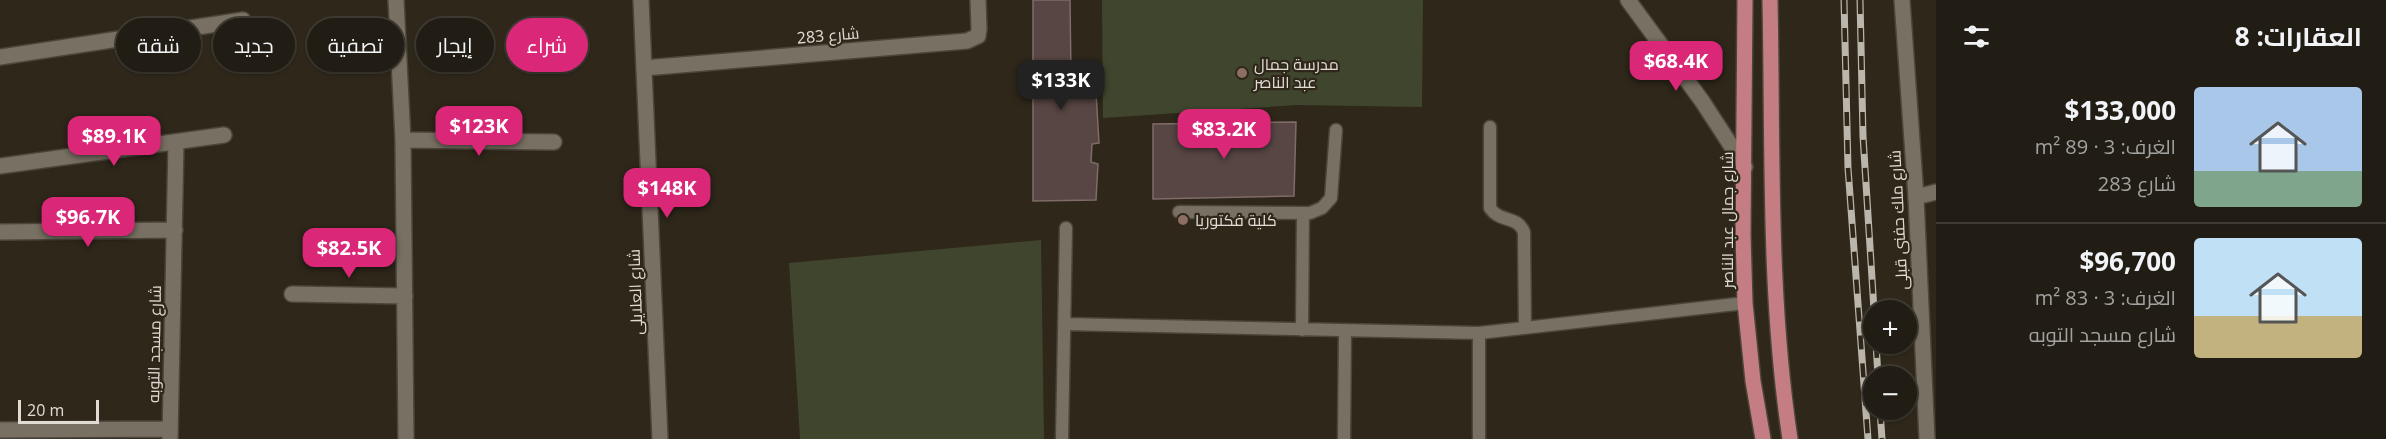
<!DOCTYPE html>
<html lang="ar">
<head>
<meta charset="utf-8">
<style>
	:root { --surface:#221d14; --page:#2e2a22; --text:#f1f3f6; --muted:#a2a2a0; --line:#3f3b34; --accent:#db2777 }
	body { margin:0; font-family:"Open Sans",Cairo,sans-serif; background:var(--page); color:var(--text); direction:rtl; height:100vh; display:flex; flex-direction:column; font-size:22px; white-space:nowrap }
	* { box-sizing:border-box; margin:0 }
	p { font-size:20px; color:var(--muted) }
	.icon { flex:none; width:33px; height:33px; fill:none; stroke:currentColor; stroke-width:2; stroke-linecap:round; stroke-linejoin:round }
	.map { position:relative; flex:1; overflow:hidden; direction:ltr }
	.drawer { display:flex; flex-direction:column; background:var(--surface); width:450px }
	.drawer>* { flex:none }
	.hud { position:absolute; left:18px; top:18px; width:570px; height:54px; direction:rtl; display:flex; gap:12px }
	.fabs { position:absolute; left:1863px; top:300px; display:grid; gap:12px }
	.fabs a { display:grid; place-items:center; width:54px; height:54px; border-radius:50%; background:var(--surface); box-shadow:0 2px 4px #0004,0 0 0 2px var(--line); font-size:30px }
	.scale { position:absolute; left:18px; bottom:15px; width:81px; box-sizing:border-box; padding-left:6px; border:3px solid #e0dcd3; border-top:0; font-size:16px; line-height:21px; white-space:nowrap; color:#e0dcd3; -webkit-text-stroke:4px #2e271a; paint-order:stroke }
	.price { position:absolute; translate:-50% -51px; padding:0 14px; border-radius:12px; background:var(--accent); color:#fff; font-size:20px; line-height:39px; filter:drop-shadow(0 2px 3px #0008) }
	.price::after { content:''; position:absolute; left:50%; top:36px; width:18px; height:14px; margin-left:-9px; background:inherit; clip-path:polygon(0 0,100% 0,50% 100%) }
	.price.on { background:#222; color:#fff }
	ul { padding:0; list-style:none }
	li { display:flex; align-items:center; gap:18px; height:150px; padding:0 24px }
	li+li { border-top:2px solid var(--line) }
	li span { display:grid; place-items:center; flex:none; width:168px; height:120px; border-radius:6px; color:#555 }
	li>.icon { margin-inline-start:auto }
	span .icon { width:72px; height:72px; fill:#fffc; stroke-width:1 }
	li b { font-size:26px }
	h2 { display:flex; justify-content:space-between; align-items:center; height:72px; padding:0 24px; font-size:26px }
	.pill { padding:0 21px; border-radius:27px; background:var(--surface); box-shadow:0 2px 4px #0004,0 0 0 2px var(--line); font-size:21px; line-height:54px }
	.pill.on { background:var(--accent); color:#fff }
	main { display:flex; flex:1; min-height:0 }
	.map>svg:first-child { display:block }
	.green { fill:#40462e }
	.building { fill:#574643; stroke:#7f6c69; stroke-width:1.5 }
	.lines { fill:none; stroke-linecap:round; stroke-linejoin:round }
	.service-casing { stroke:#4b453b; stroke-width:15 }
	.minor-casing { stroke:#4b453b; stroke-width:18 }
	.tertiary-casing { stroke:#4b453b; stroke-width:18 }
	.primary-casing { stroke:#4b453b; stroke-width:18 }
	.service { stroke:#787062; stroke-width:12 }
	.minor { stroke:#787062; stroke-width:15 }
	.tertiary { stroke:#787062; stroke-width:15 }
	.primary { stroke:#c47d83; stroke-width:15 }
	.rail-casing { stroke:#bab6ac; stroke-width:7 }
	.rail { stroke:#2e271a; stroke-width:4.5; stroke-dasharray:14; stroke-linecap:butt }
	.education-dot { fill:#8d6e63; stroke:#2e271a; stroke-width:2 }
	.labels { text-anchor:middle; stroke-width:4.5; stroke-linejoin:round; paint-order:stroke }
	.street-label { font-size:16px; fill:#e0dcd3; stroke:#2e271a }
	.poi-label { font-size:16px; fill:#e0dcd3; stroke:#2e271a; text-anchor:start }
</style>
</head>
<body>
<main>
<section class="drawer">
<h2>العقارات: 8<svg class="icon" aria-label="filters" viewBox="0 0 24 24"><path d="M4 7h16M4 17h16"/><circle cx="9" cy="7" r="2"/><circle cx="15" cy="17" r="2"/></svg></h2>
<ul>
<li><span style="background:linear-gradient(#a9c7e8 70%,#7fa58c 0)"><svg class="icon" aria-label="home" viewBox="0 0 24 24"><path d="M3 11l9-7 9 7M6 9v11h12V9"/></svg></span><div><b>$133,000</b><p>الغرف: 3 · 89 m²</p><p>شارع 283</p></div></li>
<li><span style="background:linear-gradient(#bfe0f5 65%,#c2b280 0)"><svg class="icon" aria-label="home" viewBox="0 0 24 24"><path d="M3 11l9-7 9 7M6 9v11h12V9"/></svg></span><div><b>$96,700</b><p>الغرف: 3 · 83 m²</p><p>شارع مسجد التوبه</p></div></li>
</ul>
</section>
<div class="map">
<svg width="1936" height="439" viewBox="0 0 1936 439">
	<rect width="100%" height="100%" fill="#2e271a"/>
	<!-- green -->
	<path class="green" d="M1102 0H1423L1422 107 1297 105 1103 118Z
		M1041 240 1044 439H800L789 263Z"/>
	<!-- building -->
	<path class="building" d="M1033 0H1070L1071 74 1095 75 1099 143 1092 144 1091 162 1098 164 1096 200 1033 201Z
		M1296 122 1294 196 1153 199V124Z"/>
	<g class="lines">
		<!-- service casing -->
		<g class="service-casing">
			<path id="service" d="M1490 127V208C1500 223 1517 215 1524 232L1525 328
				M1179 212 1310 213 1322 208 1331 198 1336 130
				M1064 324 1479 333 1745 303
				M1302 330 1303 213
				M1062 439 1066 228
				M1344 439 1345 331
				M1479 439V333"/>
		</g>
		<!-- minor casing -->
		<g class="minor-casing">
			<path id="minor" d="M396 0 403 140 406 439
				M641 0 660 439
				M0 57 243 20
				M644 68 967 41 978 36 979 29 978 0
				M403 140 554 142
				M0 166 224 135
				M1916 197 1936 192
				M0 232 175 230
				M292 294 405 296
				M0 430 170 429
				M170 439 176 142"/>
		</g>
		<!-- tertiary casing -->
		<g class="tertiary-casing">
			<path id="tertiary" d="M1628 0 1702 101 1745 167
				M1902 0 1916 197 1927 439"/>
		</g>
		<!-- primary casing -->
		<g class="primary-casing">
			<path id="primary" d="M1745 0 1743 235 1745 303 1753 381 1763 439
				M1770 0C1773 147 1768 294 1790 439"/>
		</g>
		<!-- service -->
		<use href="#service" class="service"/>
		<!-- minor -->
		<use href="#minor" class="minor"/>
		<!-- tertiary -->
		<use href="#tertiary" class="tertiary"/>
		<!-- primary -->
		<use href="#primary" class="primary"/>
		<!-- rail casing -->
		<g class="rail-casing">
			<path id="rail" d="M1844 0 1848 168 1868 439
				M1860 0 1863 136 1874 310
				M1876 344 1878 376
				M1880 410 1882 439"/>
		</g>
		<!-- rail -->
		<use href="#rail" class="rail"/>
	</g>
	<!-- markers -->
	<g class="education-dot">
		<circle cx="1242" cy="73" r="6"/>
		<circle cx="1183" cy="220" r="6"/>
	</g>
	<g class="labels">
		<!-- street labels -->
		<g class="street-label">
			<text transform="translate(828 35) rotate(-5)" y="6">شارع 283</text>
			<text transform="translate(1727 220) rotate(-90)" y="6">شارع جمال عبد الناصر</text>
			<text transform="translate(1898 220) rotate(-93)" y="6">شارع ملك حفنى قبلى</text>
			<text transform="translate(635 292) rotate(-92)" y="6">شارع العلايلى</text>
			<text transform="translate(154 344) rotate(-89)" y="6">شارع مسجد التوبه</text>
		</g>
		<!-- poi labels -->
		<g class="poi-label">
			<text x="1254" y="70">مدرسة جمال<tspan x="1254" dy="18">عبد الناصر</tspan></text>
			<text x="1195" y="226">كلية فكتوريا</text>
		</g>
	</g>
</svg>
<div class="fabs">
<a>+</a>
<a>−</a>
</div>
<div class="scale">20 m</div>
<b class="price" style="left:1676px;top:92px">$68.4K</b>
<b class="price on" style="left:1061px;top:111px">$133K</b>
<b class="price" style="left:479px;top:157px">$123K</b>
<b class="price" style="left:1224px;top:160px">$83.2K</b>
<b class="price" style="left:114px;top:167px">$89.1K</b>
<b class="price" style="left:667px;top:219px">$148K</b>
<b class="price" style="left:88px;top:248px">$96.7K</b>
<b class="price" style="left:349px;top:279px">$82.5K</b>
<div class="hud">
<a class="pill on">شراء</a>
<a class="pill">إيجار</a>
<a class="pill">تصفية</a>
<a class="pill">جديد</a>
<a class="pill">شقة</a>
</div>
</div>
</main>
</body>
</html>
